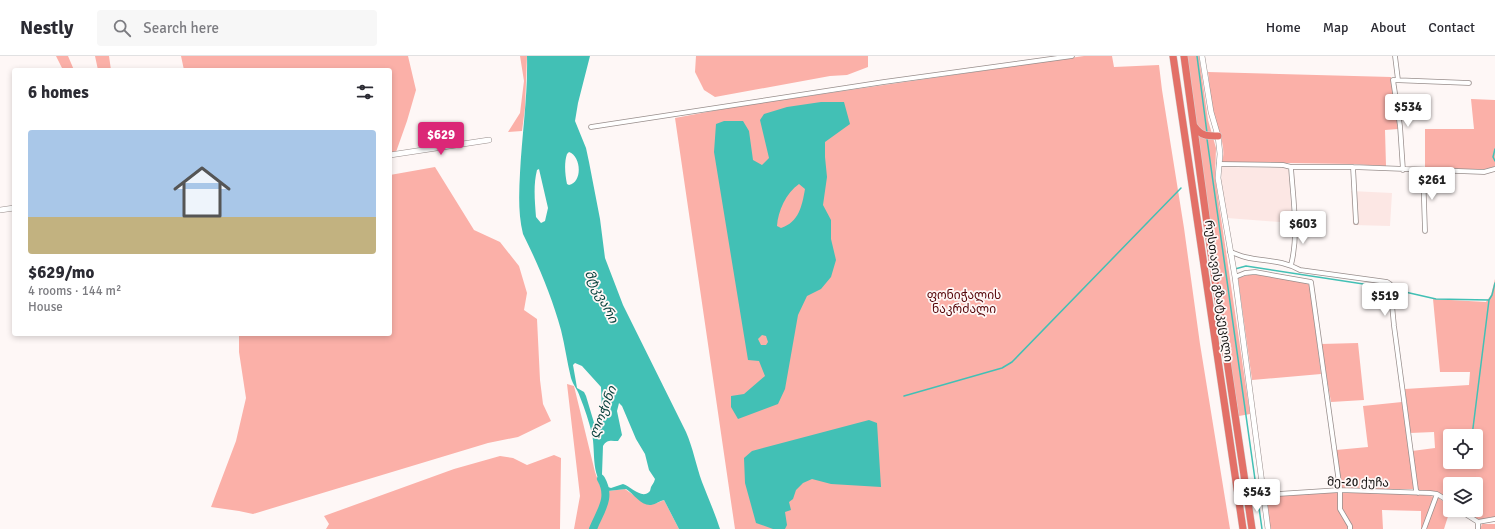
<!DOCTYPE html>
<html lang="en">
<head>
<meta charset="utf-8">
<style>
	:root { --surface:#fff; --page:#f7f7f7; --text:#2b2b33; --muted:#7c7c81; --line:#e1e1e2; --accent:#db2777 }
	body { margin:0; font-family:Signika,"Noto Sans Georgian",sans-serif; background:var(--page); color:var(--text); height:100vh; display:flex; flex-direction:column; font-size:15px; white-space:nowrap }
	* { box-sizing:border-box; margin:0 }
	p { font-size:13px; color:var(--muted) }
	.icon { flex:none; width:22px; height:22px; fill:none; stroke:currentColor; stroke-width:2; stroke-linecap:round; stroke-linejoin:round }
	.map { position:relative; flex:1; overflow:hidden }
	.side { position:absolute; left:12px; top:12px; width:380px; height:268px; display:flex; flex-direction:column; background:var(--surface); border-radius:4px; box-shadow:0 2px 6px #0003 }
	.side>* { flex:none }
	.fabs { position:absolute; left:1443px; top:373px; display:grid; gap:8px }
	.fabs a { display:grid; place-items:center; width:40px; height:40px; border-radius:4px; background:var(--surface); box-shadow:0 2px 6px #0003; font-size:20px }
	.price { position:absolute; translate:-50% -34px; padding:0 9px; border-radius:4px; background:#fff; color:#222; font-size:13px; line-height:26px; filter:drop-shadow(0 1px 2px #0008) }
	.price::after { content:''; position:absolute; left:50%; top:24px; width:12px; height:9px; margin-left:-6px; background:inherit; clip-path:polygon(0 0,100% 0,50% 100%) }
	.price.selected { background:var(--accent); color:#fff }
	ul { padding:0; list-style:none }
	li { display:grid; align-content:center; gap:8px; height:212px; padding:0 16px }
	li+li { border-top:1px solid var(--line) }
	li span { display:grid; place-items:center; height:124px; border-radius:4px; color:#555 }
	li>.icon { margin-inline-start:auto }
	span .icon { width:72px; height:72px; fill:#fffc; stroke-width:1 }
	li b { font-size:17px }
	h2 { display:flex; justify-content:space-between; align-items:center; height:48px; padding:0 16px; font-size:17px }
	header { display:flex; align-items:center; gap:24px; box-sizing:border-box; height:56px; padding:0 20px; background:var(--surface); border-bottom:1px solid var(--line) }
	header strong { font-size:19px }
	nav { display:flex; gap:22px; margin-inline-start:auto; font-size:14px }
	.search { width:280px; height:36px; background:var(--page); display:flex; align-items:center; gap:10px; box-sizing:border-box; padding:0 14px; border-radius:4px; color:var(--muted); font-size:15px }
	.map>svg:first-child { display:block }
	.built { fill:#fce7e4 }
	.green { fill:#fbb0a8; fill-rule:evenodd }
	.water { fill:#42c0b5; fill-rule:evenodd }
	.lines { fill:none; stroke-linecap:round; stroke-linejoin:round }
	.stream { stroke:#42c0b5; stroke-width:1.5 }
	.river { stroke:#42c0b5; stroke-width:8 }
	.minor-casing { stroke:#988e8c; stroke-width:5.5 }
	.tertiary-casing { stroke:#988e8c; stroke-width:6 }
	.motorway-casing { stroke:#d5d4d4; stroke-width:8 }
	.minor { stroke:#fff; stroke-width:4 }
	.tertiary { stroke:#fff; stroke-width:5 }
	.motorway { stroke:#e37067; stroke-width:7 }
	.labels { text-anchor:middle; stroke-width:3.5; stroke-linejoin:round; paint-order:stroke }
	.street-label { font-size:12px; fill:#13100f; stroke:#fef7f6 }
	.park-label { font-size:12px; fill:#550408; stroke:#fef7f6 }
	.water-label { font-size:13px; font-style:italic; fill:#08423d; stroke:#fef7f6 }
</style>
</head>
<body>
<header>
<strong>Nestly</strong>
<div class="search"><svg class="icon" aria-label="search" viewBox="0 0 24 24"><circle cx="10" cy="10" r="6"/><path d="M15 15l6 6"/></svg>Search here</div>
<nav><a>Home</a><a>Map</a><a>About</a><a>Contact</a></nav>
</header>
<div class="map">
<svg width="1495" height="473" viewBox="0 0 1495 473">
	<rect width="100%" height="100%" fill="#fef7f6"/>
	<!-- built -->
	<path class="built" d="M1222 111 1289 112 1292 167 1227 162 1221 126Z
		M1351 135 1392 137 1390 170 1353 169Z"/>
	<!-- green -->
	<path class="green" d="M56 0H68L74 14H63Z
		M95 0H109L111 14H98Z
		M181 0H408L416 34 407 65 396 96 390 97V14H184Z
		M520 0H527L525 52 522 75 508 76 520 57 524 25Z
		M696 0H868V11L847 19 830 20 715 41 704 34 695 16Z
		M1084 0H1112L1114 11 1159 9 1162 34 1184 172 1200 288 1230 473H735L675 62 739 50Z
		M1187 0H1199L1208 64 1216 92 1215 121 1250 358 1239 360 1215 211Z
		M1208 16 1391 21 1398 73 1385 74 1386 110 1351 108 1222 106C1227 89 1217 73 1213 57 1210 44 1210 29 1208 16Z
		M1471 43 1495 44V110C1485 117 1439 112 1425 112V73H1474Z
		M435 111 474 174 500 186 519 210 527 237 524 254 537 263 540 324 543 348 551 365 518 381 488 387 253 458 239 455 211 451 236 385 246 342 239 296V278H390V119Z
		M1252 218 1305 225 1310 230 1321 318 1252 324 1238 222Z
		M1495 223V462L1478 464 1462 454H1476V428H1450V446C1438 437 1433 435 1417 434L1412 395 1435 392 1434 376 1410 377 1405 333 1469 329 1470 316H1440L1433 243 1486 246 1491 239ZM1450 380H1476V406H1450Z
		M1358 287 1364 344 1331 346 1321 288Z
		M567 328 574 330 595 416 600 430 608 435 625 433 646 448 657 447 664 444 679 473H574L580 440Z
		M1402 346 1414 433H1342L1336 394 1368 391 1363 350Z
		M554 399 561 402 560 473H326L329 468 324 460 454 413 500 400 513 402 527 409Z
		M1343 435 1410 437 1437 441 1450 450V454L1444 473H1421V455L1382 454 1383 473H1270L1265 445 1270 441Z
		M1482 468H1495V473H1480Z"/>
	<!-- water -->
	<path class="water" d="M527 0H590L578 47 575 65 586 92 589 106 600 163 605 202 623 249 686 376C693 392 696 409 702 426 708 442 715 457 720 473H679L664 444C660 445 656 448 651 449 641 450 634 438 626 433L608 435C590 421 596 398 592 378 589 366 585 353 580 341 578 334 573 329 571 322 567 306 565 290 561 274 552 241 538 208 523 178 518 158 519 137 520 117 522 78 528 39 527 0ZM569 96C581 100 583 126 569 129L567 128C565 118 564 107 567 98ZM539 113 548 152 545 165 541 167 536 161C535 146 533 130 537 114ZM575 307 582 310 601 331 602 358 596 371 595 370 586 340 584 336 577 332 576 326 573 309ZM619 347 622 350 636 383 645 398 649 414 655 423 654 426 651 431 650 435C642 444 632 431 623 428L611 432 608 431 605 427 602 418 603 390C607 383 611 385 618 385L622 379 617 355Z
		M821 46H844L850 68 825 86V101L827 121 823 149 831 164V183L836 204 831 221 821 233 807 240 798 259 785 333 778 348 738 363 731 351V340L744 338 765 320 759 305 748 304 714 96 716 68 724 65H743L749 75 753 104 762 109 769 102 760 64 764 58 787 51ZM799 128 805 133C802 150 799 166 781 172L777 170C778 155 786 137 799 128ZM762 279 766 280 768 286 766 289H761L758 283Z
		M869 364 877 367 881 431 831 428 812 423 803 427 796 434 793 443 789 446 791 454 785 456 787 469 785 473H773L756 467 745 427 744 402 752 395Z"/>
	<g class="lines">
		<!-- stream -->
		<path class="stream" d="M1197 0 1207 77
			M1207 83 1262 473
			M1495 93 1493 101 1495 105
			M1235 213 1246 210 1383 231
			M1392 233 1436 243 1489 244 1472 380
			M1489 244 1492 239 1495 227
			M904 340 1002 312 1012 306 1181 132"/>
		<!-- river -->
		<path class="river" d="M593 473C600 455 612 442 601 423"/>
		<!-- minor casing -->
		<g class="minor-casing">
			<path id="minor" d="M1395 0 1398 24
				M591 71 884 26 1072 0
				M1219 108 1283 109 1291 111H1353L1484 116 1495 113
				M1291 111C1293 143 1299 178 1291 209
				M1353 111 1356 166
				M1403 114 1400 70 1393 24 1469 27
				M1423 114 1425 175
				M1230 196C1235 197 1240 200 1245 201 1265 206 1280 203 1300 214L1387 226 1390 228 1394 270 1416 434 1418 437
				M1235 221 1245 217 1255 216 1311 226 1340 434V453L1350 470V473
				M1263 439 1340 434 1430 437 1437 438 1450 446
				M1459 454 1478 466 1495 463
				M1424 473 1437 438
				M1478 473V466"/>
		</g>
		<!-- tertiary casing -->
		<g class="tertiary-casing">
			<path id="tertiary" d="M1202 0 1211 56 1218 80 1220 98 1218 122 1235 221 1268 473
				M390 99 489 84
				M0 154 14 152"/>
		</g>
		<!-- motorway casing -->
		<g class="motorway-casing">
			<path id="motorway" d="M1173 0 1243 473
				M1184 0 1212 204 1252 473
				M1194 70C1201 80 1207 80 1218 80"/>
		</g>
		<!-- minor -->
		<use href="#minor" class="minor"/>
		<!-- tertiary -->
		<use href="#tertiary" class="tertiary"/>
		<!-- motorway -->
		<use href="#motorway" class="motorway"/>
	</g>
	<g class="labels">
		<!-- street labels -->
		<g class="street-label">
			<text transform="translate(1219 235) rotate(82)" y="4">რუსთავის გზატკეცილი</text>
			<text transform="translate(1358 426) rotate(1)" y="4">მე-20 ქუჩა</text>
		</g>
		<!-- park labels -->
		<g class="park-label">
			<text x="964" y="243">ფონიჭალის<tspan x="964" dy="14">ნაკრძალი</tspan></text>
		</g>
		<!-- water labels -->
		<g class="water-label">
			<text transform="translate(602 240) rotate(63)" y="5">მტკვარი</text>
			<text transform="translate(602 356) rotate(-69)" y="5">ლოჭინი</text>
		</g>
	</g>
</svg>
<div class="fabs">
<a><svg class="icon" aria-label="locate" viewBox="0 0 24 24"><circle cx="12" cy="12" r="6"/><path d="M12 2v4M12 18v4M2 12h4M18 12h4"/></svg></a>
<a><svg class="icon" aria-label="layers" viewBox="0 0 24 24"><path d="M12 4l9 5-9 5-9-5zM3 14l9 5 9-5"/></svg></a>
</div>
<b class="price" style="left:1408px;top:72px">$534</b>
<b class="price selected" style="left:441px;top:100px">$629</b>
<b class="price" style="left:1432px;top:145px">$261</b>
<b class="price" style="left:1303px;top:189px">$603</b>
<b class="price" style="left:1385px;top:261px">$519</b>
<b class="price" style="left:1257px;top:457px">$543</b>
<section class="side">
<h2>6 homes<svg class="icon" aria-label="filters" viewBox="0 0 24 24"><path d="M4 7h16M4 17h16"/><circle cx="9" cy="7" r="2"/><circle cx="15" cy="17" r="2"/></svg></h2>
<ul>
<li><span style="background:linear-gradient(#a9c7e8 70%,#c2b280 0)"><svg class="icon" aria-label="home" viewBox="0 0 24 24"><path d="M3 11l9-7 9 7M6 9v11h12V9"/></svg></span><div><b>$629/mo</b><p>4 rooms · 144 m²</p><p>House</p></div></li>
</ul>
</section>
</div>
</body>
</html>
